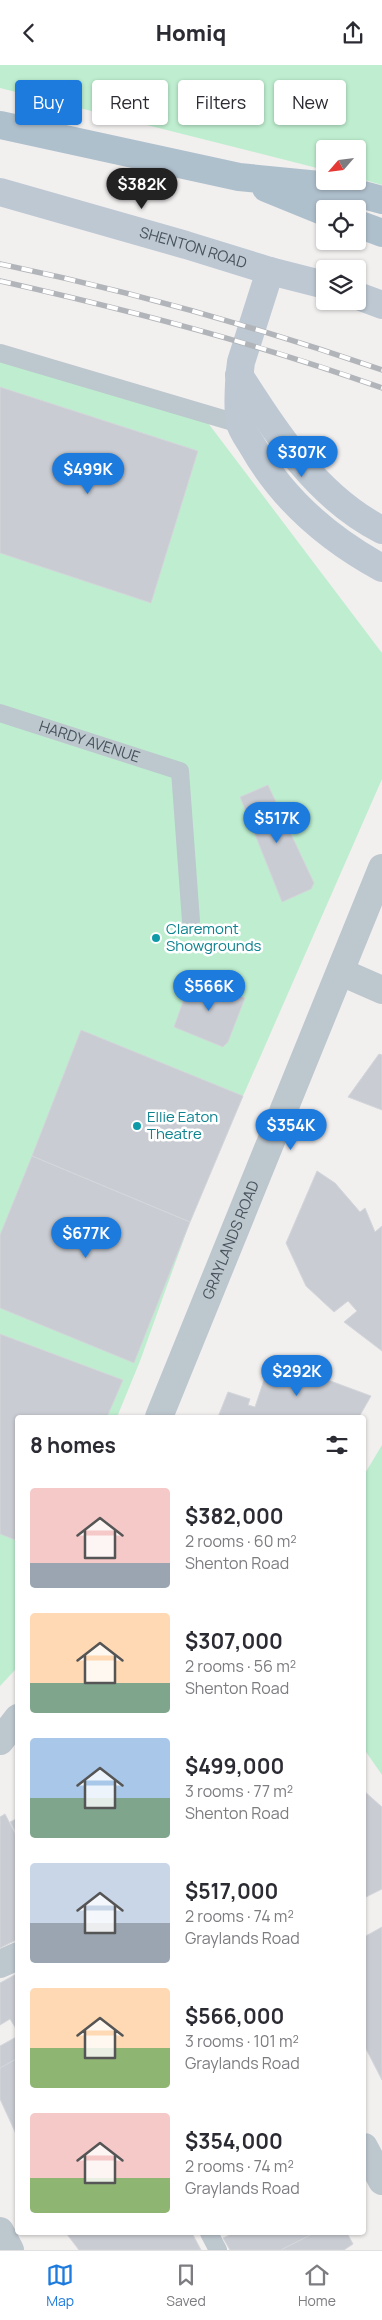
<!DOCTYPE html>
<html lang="en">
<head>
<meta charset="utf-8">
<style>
	:root { --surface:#fff; --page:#f7f7f7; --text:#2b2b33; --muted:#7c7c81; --line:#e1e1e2; --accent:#1d7bde }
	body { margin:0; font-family:Manrope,sans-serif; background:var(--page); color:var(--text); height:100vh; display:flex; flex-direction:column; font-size:19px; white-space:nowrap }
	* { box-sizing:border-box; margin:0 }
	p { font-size:16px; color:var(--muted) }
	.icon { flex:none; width:28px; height:28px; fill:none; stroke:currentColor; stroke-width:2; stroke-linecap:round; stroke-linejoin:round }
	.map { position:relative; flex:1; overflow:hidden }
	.side { position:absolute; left:15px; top:1350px; width:351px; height:820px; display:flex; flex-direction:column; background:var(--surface); border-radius:5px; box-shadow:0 1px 4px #0004 }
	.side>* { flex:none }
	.guide { position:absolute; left:15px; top:15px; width:352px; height:45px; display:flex; gap:10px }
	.needle { width:32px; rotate:242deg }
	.controls { position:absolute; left:316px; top:75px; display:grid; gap:10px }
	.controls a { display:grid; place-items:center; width:50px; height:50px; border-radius:5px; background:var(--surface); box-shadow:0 1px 4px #0004; font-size:25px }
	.price { position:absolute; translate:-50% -42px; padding:0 11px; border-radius:18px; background:var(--accent); color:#fff; font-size:16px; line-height:32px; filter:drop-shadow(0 1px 2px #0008) }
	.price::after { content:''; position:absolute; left:50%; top:30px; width:15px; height:11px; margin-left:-8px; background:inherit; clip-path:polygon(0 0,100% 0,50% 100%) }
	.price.active { background:#222; color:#fff }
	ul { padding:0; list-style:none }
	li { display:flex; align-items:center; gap:15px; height:125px; padding:0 15px }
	li span { display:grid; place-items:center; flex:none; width:140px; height:100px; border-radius:5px; color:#555 }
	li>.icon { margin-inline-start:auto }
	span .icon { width:60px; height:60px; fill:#fffc; stroke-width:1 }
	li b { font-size:21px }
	h2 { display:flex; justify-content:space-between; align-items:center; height:60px; padding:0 15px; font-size:21px }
	.pill { padding:0 18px; border-radius:5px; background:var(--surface); box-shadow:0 1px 4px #0004; font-size:18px; line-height:45px }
	.pill.active { background:var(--accent); color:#fff }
	header { display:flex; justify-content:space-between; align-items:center; height:65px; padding:0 15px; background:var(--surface); font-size:22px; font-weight:800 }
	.menu { display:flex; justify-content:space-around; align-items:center; height:70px; border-top:1px solid var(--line); background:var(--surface); font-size:14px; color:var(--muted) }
	.menu a { display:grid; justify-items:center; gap:2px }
	.menu .active { color:var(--accent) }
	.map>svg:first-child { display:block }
	.green { fill:#beeecf }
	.building { fill:#c9ccd2; stroke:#d3d6da }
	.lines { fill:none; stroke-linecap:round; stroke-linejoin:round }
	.lane { stroke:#bdc7ce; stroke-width:18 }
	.street { stroke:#bdc7ce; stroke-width:28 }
	.secondary { stroke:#bdc8d3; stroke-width:28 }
	.primary { stroke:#afc0cd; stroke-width:28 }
	.rail-casing { stroke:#b1b5b9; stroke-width:5.5 }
	.rail { stroke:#fff; stroke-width:4; stroke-dasharray:11; stroke-linecap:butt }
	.culture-dot { fill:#0f9aa8; stroke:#fff; stroke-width:2 }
	.labels { text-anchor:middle; stroke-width:5; stroke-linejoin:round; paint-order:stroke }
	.street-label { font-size:15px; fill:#47535c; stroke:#fff }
	.culture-label { font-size:15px; fill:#0d838f; stroke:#fff; text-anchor:start }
</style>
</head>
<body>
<header><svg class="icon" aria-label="back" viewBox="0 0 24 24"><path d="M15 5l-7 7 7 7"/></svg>Homiq<svg class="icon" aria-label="share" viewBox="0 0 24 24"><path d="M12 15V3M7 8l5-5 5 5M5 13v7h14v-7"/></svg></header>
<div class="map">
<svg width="382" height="2185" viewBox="0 0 382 2185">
	<rect width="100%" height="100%" fill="#f2efef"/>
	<!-- green -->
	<path class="green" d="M0 0H382V120L358 113V84H325V105L0 23Z
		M0 292 202 350 382 588V714L243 1031 190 1157 140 1296 117 1352H18L17 1598 15 1605 0 1621Z
		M382 1380V1710L364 1684V1410Z"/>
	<!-- building -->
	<path class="building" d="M0 322 198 386 151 538 0 488Z
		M268 720 314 818 311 824 282 837 240 732Z
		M192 911 245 933 228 977 223 982 174 962Z
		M81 965 243 1031 190 1157 32 1091Z
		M379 989 382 990V1045L348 1032Z
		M32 1091 190 1157 134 1298 0 1243V1170Z
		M317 1106 335 1118 360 1147 365 1143 375 1167 382 1161V1286L344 1257 357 1246 348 1236 334 1247 306 1221 286 1178Z
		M0 1269 123 1315 107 1352H18V1476L0 1469Z
		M271 1294 371 1331 359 1352H218L228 1327 250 1334 248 1340 255 1342Z
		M364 1726 382 1742V1824L364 1833Z
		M5 1749 18 1774V1874L0 1883V1752Z
		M18 1753V1771L10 1757Z
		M382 1862V2015L364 1980V1872Z
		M18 1908V1967L10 1954 0 1960V1918Z
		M18 1971V1993L0 2003V1981Z
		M18 1993V2068L16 2069 0 2034V2003Z
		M66 2168H192L201 2185H79Z
		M234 2168H314L281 2185H230L223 2173Z
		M314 2168H347L353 2179 344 2185H281Z"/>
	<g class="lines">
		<!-- lane -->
		<g class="lane">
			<path d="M0 288 240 359"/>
			<path id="s1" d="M0 648 180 706 191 856"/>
			<path d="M209 2168 218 2185"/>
		</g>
		<!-- street -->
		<g class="street">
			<path d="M341 907 382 925"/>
			<path id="s2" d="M159 1352 382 803"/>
			<path d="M0 1676 18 1653"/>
			<path d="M0 1899 18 1891"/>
			<path d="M364 2082 382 2116"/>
			<path d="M0 2166 10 2185"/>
		</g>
		<!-- secondary -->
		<g class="secondary">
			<path id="s3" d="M0 127 186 180 270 206 325 220"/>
			<path d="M270 206 241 297C239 312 237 344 240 358 242 366 249 375 253 382 283 435 329 474 382 503"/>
			<path d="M358 231 382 240"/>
			<path d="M239 310C277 369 317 432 382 465"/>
		</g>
		<!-- primary -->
		<path class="primary" d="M0 60 239 112 330 121 382 135
			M266 123 325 147
			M358 159 382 168"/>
		<!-- rail casing -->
		<g class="rail-casing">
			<path id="rail" d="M0 199C130 226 257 262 382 305
				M0 216C129 245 257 278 382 323"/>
		</g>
		<!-- rail -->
		<use href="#rail" class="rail"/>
	</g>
	<!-- markers -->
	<g class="culture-dot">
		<circle cx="156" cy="873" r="5"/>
		<circle cx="137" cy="1061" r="5"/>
	</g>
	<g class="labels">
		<!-- street labels -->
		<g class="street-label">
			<text dy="5" stroke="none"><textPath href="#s3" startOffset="201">SHENTON ROAD</textPath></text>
			<text dy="5" stroke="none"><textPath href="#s1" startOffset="94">HARDY AVENUE</textPath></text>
			<text dy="5" stroke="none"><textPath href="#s2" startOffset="191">GRAYLANDS ROAD</textPath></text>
		</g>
		<!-- culture labels -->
		<g class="culture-label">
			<text x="166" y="869">Claremont<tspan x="166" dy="17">Showgrounds</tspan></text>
			<text x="147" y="1057">Ellie Eaton<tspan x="147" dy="17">Theatre</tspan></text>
		</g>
	</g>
</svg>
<div class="controls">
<a><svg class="needle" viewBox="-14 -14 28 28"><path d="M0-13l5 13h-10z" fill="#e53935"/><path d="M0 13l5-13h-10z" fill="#7c7c81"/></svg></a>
<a><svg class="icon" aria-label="locate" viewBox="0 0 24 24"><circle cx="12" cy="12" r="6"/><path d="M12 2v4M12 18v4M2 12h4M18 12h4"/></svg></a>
<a><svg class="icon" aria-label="layers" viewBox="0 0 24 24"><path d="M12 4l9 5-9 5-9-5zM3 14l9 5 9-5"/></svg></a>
</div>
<b class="price active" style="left:142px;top:145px">$382K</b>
<b class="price" style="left:302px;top:413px">$307K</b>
<b class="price" style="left:88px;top:430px">$499K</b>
<b class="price" style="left:277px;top:779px">$517K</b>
<b class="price" style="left:209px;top:947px">$566K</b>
<b class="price" style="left:291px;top:1086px">$354K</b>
<b class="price" style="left:86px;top:1194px">$677K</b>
<b class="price" style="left:297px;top:1332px">$292K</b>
<div class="guide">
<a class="pill active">Buy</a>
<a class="pill">Rent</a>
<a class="pill">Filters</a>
<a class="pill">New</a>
</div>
<section class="side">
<h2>8 homes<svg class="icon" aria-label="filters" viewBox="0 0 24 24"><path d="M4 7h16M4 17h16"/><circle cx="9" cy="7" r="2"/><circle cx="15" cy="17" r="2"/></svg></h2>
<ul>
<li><span style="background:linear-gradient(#f6c9c9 75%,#9aa5b1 0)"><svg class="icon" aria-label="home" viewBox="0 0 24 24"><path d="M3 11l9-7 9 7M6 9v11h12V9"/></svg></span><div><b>$382,000</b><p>2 rooms · 60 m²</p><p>Shenton Road</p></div></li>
<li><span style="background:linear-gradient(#ffd9b3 70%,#7fa58c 0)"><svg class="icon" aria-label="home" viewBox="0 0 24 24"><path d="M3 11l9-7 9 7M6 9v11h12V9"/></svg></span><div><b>$307,000</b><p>2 rooms · 56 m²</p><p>Shenton Road</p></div></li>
<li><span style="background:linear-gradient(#a9c7e8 60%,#7fa58c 0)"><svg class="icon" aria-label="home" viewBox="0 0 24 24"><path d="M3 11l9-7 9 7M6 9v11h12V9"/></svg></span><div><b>$499,000</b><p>3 rooms · 77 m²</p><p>Shenton Road</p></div></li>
<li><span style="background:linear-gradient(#c9d6e8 60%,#9aa5b1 0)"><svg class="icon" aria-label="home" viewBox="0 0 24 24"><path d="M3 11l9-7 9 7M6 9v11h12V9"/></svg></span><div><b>$517,000</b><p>2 rooms · 74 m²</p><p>Graylands Road</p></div></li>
<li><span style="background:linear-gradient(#ffd9b3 60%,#8fb573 0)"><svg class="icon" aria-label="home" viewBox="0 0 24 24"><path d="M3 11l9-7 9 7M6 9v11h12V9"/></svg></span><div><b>$566,000</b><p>3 rooms · 101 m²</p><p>Graylands Road</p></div></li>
<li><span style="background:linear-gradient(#f6c9c9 65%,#8fb573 0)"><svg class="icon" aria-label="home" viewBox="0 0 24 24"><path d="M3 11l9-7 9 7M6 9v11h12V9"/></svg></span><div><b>$354,000</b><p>2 rooms · 74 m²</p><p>Graylands Road</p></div></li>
</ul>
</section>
</div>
<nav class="menu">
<a class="active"><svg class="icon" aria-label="map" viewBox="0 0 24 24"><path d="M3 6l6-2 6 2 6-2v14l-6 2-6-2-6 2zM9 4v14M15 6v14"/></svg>Map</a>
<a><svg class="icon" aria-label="saved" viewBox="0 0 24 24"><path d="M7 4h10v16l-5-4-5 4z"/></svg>Saved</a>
<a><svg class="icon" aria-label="home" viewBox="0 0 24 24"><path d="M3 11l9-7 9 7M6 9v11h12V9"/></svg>Home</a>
</nav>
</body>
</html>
